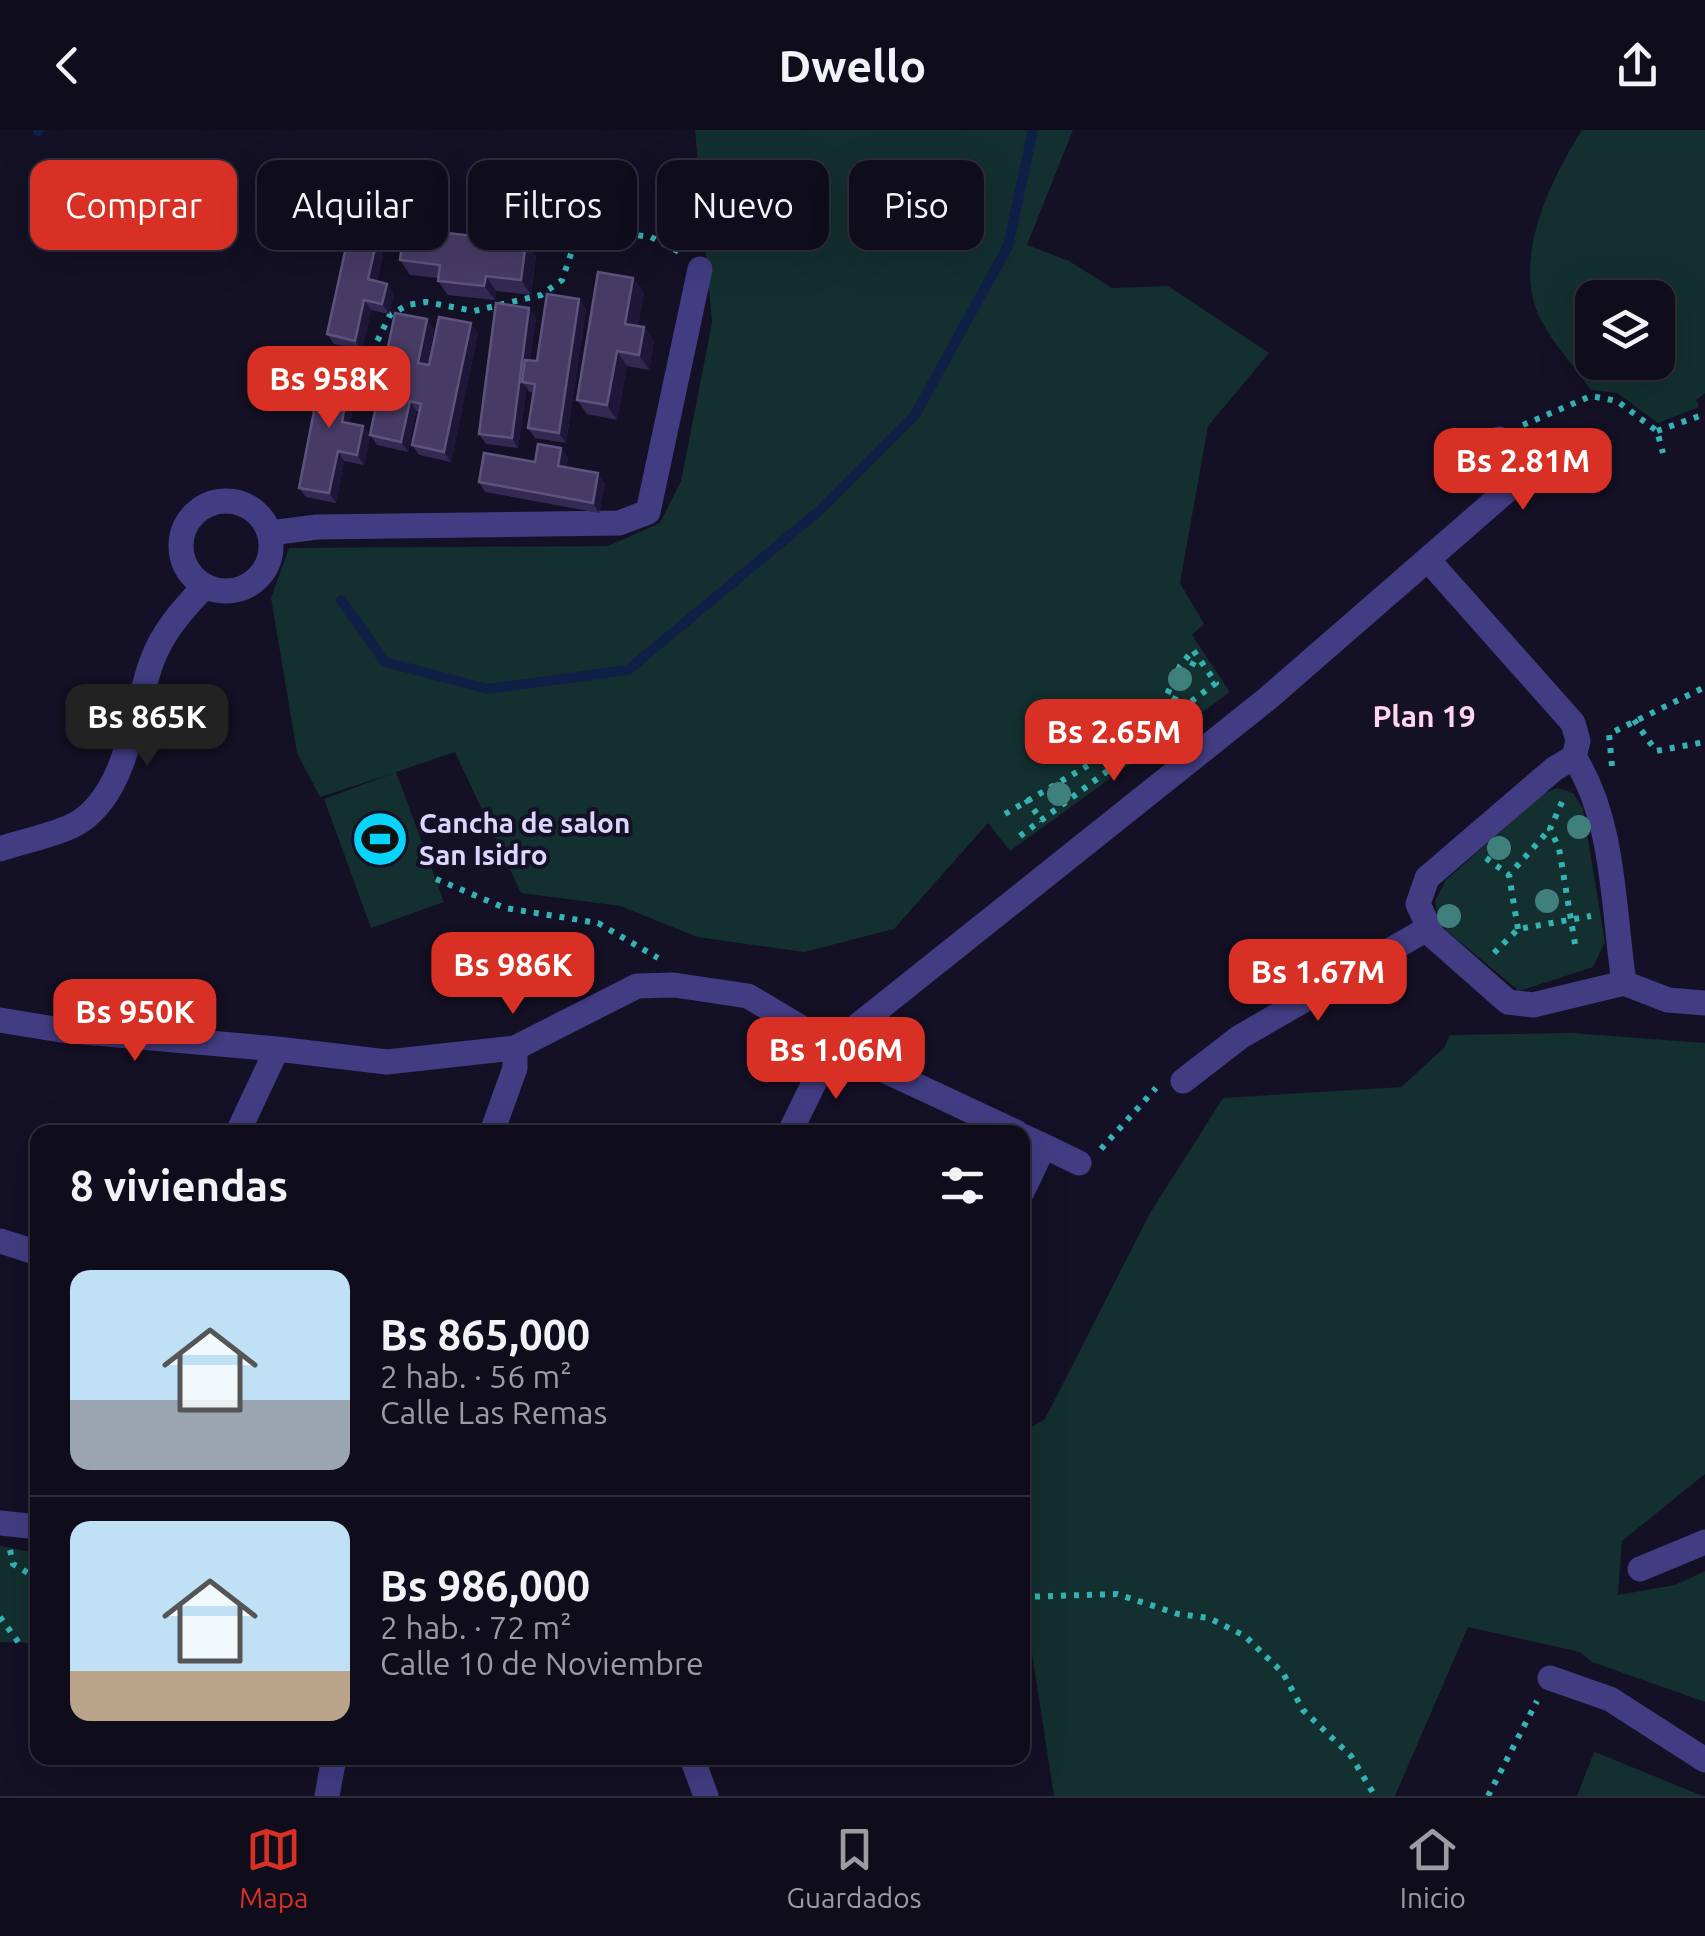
<!DOCTYPE html>
<html lang="es">
<head>
<meta charset="utf-8">
<style>
	:root { --surface:#0f0c1c; --page:#181525; --text:#f1f3f6; --muted:#9b9ba3; --line:#2f2c3b; --accent:#d93025 }
	body { margin:0; font-family:Ubuntu,sans-serif; background:var(--page); color:var(--text); height:100vh; display:flex; flex-direction:column; font-size:38px; white-space:nowrap }
	* { box-sizing:border-box; margin:0 }
	p { font-size:32px; color:var(--muted) }
	.icon { flex:none; width:55px; height:55px; fill:none; stroke:currentColor; stroke-width:2; stroke-linecap:round; stroke-linejoin:round }
	.map { position:relative; flex:1; overflow:hidden }
	.panel { position:absolute; left:30px; top:995px; width:1000px; height:640px; display:flex; flex-direction:column; background:var(--surface); border-radius:20px; box-shadow:0 10px 40px #0002,0 0 0 2px var(--line) }
	.panel>* { flex:none }
	.hud { position:absolute; left:30px; top:30px; width:1000px; height:90px; display:flex; gap:20px }
	.buttons { position:absolute; left:1575px; top:150px; display:grid; gap:20px }
	.buttons a { display:grid; place-items:center; width:100px; height:100px; border-radius:20px; background:var(--surface); box-shadow:0 10px 40px #0002,0 0 0 2px var(--line); font-size:50px }
	.price { position:absolute; translate:-50% -85px; padding:0 22px; border-radius:20px; background:var(--accent); color:#fff; font-size:32px; line-height:65px; filter:drop-shadow(0 2px 5px #0008) }
	.price::after { content:''; position:absolute; left:50%; top:60px; width:30px; height:22px; margin-left:-15px; background:inherit; clip-path:polygon(0 0,100% 0,50% 100%) }
	.price.on { background:#222; color:#fff }
	ul { padding:0; list-style:none }
	li { display:flex; align-items:center; gap:30px; height:250px; padding:0 40px }
	li+li { border-top:2px solid var(--line) }
	li span { display:grid; place-items:center; flex:none; width:280px; height:200px; border-radius:20px; color:#555 }
	li>.icon { margin-inline-start:auto }
	span .icon { width:120px; height:120px; fill:#fffc; stroke-width:1 }
	li b { font-size:42px }
	h2 { display:flex; justify-content:space-between; align-items:center; height:120px; padding:0 40px; font-size:42px }
	.tag { padding:0 35px; border-radius:20px; background:var(--surface); box-shadow:0 10px 40px #0002,0 0 0 2px var(--line); font-size:35px; line-height:90px }
	.tag.on { background:var(--accent); color:#fff }
	header { display:flex; justify-content:space-between; align-items:center; height:130px; padding:0 40px; background:var(--surface); font-size:45px; font-weight:700 }
	.dock { display:flex; justify-content:space-around; align-items:center; height:140px; border-top:2px solid var(--line); background:var(--surface); font-size:28px; color:var(--muted) }
	.dock a { display:grid; justify-items:center; gap:5px }
	.dock .on { color:var(--accent) }
	.map>svg:first-child { display:block }
	.green { fill:#132f2f; fill-rule:evenodd }
	.lines { fill:none; stroke-linecap:round; stroke-linejoin:round }
	.stream { stroke:#0e2046; stroke-width:10 }
	.path { stroke:#33b4b2; stroke-width:6; stroke-dasharray:5 8; stroke-linecap:butt }
	.minor { stroke:#423c83; stroke-width:25 }
	.tree { fill:#3f807c }
	.wall { fill:#342953 }
	.shaded-wall { fill:#1f1739 }
	.building { fill:#463b65; stroke:#5d547d; stroke-width:2.5 }
	.labels { text-anchor:middle; stroke-width:8; stroke-linejoin:round; paint-order:stroke }
	.poi-label { font-size:28px; font-weight:bold; fill:#dcd5fe; stroke:#141025; text-anchor:start }
	.neighbourhood-label { font-size:30px; font-weight:bold; fill:#fed7ee; stroke:#141025 }
</style>
</head>
<body>
<header><svg class="icon" aria-label="back" viewBox="0 0 24 24"><path d="M15 5l-7 7 7 7"/></svg>Dwello<svg class="icon" aria-label="share" viewBox="0 0 24 24"><path d="M12 15V3M7 8l5-5 5 5M5 13v7h14v-7"/></svg></header>
<div class="map">
<svg width="1705" height="1666" viewBox="0 0 1705 1666">
	<rect width="100%" height="100%" fill="#141025"/>
	<!-- green -->
	<path class="green" d="M695 0H1073L1027 115 1069 131 1112 158 1168 156 1269 223 1208 296 1180 453 1204 494 1192 505 1230 562 1010 721 988 693 894 799 804 822 697 807 620 776 521 763 455 622 396 642 444 772 371 798 324 669 394 643 320 667 297 623 271 468 289 418 608 416 660 393 681 351 712 193Z
		M1582 0H1705V263L1696 270 1699 277 1658 293 1617 263 1591 260C1575 237 1553 214 1541 190 1510 131 1551 49 1582 0ZM1592 168H1658V232H1592Z
		M1557 658 1573 663 1583 679 1605 812 1593 837 1519 861 1447 801 1437 784 1435 771 1446 750 1543 664Z
		M1572 903 1705 913V1344L1622 1411 1618 1465 1675 1455 1705 1441V1572L1592 1532 1580 1522 1468 1497 1395 1666H1054L1029 1504 1023 1505V1302L1045 1289 1150 1083 1223 968 1401 957 1444 918 1450 905Z
		M0 1416 31 1422 37 1440V1513L0 1512Z
		M1594 1622H1595L1703 1666H1577Z"/>
	<g class="lines">
		<!-- stream -->
		<path class="stream" d="M38 1 39 0
			M341 470 385 532 488 559 628 540 819 381 915 285 1008 116 1033 0"/>
		<!-- path -->
		<path class="path" d="M309 221 370 226 390 185 407 175 426 172 474 181 541 165 562 150 580 98 651 107 679 122
			M1523 295 1591 266 1617 271 1657 301 1663 323
			M1657 301 1705 284
			M1634 590 1656 621 1705 612
			M1612 636 1609 604 1705 557
			M1026 669 1042 691
			M1562 672 1550 699 1559 718 1576 820
			M1005 684 1152 598 1180 536 1193 520 1216 553 1162 593
			M1020 706 1156 605 1197 526
			M1486 728 1509 745
			M436 749 505 778 598 793 658 828
			M1518 799 1509 745 1550 699
			M1494 823 1518 799 1591 786
			M1101 1019 1156 958
			M10 1420 13 1434 38 1449
			M1022 1467 1117 1464 1178 1484 1209 1488 1245 1506 1283 1543 1303 1580 1351 1626 1375 1666
			M0 1487 19 1513
			M1488 1666 1537 1571"/>
		<!-- minor -->
		<path class="minor" d="M181 416a45 45 0 1 1 90 0a45 45 0 1 1-90 0Z
			M270 403 317 397 619 393 648 382 700 139
			M1429 431 1573 593 1578 611 1574 627 1554 639 1427 748 1418 774 1433 806 1508 872 1533 875 1624 853 1668 870 1705 873
			M1574 627C1615 691 1613 779 1624 853
			M0 719C23 711 52 706 74 695 127 667 133 582 152 531 163 501 183 479 205 456
			M0 890 61 900 277 919
			M1183 951 1240 907 1427 799
			M238 1002 277 919 387 932 515 918 637 856 674 855 748 866 832 916 1016 1002
			M492 1002 515 938V918
			M790 1002 832 916 1267 569 1512 356 1506 318 1499 309
			M1022 1006 1044 1016 1022 1062
			M1044 1016 1079 1033
			M0 1111 38 1123
			M0 1393 38 1397
			M1640 1439 1705 1412
			M1550 1548 1610 1569 1705 1630
			M692 1628 706 1666
			M327 1666 334 1628"/>
	</g>
	<!-- trees -->
	<g class="tree">
		<circle cx="1180" cy="549" r="12"/>
		<circle cx="1122" cy="622" r="12"/>
		<circle cx="1059" cy="664" r="12"/>
		<circle cx="1579" cy="697" r="12"/>
		<circle cx="1499" cy="718" r="12"/>
		<circle cx="1547" cy="771" r="12"/>
		<circle cx="1449" cy="786" r="12"/>
	</g>
	<!-- wall -->
	<path class="wall" d="M388 101 377 151 394 163 389 184 371 180 362 220 334 214 327 204Z
		M526 112 536 126 531 165 496 161 495 170 448 165 438 151V148L410 145 400 130Z
		M644 162 638 196 644 197 654 211 649 240 627 236 617 290 587 284 577 270Z
		M579 169 586 179 566 313 535 308 528 298 534 262H529L527 258 518 318 486 314 479 304 529 178 536 188 530 230 537 231Z
		M434 199 427 235H429L478 203 451 332 419 325 412 315 419 281H416L408 322 377 315 370 305Z
		M358 250 350 293 363 296 370 306 364 335 344 331 336 373 306 367 299 358Z
		M561 318 568 328 566 338 605 353 599 383 485 362 479 352 535 332Z"/>
	<!-- shaded-wall -->
	<path class="shaded-wall" d="M381 92 388 101 375 159 368 149Z
		M526 112 536 126 531 165 521 150Z
		M486 146 496 161 495 170 484 156Z
		M633 148 644 162 636 208 625 194Z
		M387 154 394 163 389 184 382 174Z
		M579 169 586 179 566 313 559 303Z
		M364 170 371 180 362 220 355 211Z
		M529 178 536 188 527 252H522L527 258 518 318 512 308Z
		M427 189 434 199 425 243 418 233Z
		M471 193 478 203 451 332 444 322Z
		M644 197 654 211 649 240 639 225Z
		M617 221 627 236 617 290 607 275Z
		M351 240 358 250 348 302 342 292Z
		M410 271 416 281 408 322 401 312Z
		M363 296 370 306 364 335 357 325Z
		M561 318 568 328 565 346 558 336Z
		M338 321 344 331 336 373 329 363Z
		M598 343 605 353 599 383 593 373Z"/>
	<!-- building -->
	<path class="building" d="M353 85 381 92 368 149 387 154 382 174 364 170 355 211 327 204Z
		M404 98 526 112 521 150 486 146 484 156 438 151 440 135 400 130Z
		M598 142 633 148 625 194 644 197 639 225 617 221 607 275 577 270Z
		M547 164 579 169 559 303 528 298 535 254 522 252 525 230 537 231Z
		M496 173 529 178 512 308 479 304Z
		M395 183 427 189 418 233 429 235 439 187 471 193 444 322 412 315 421 274 410 271 401 312 370 305Z
		M323 235 351 240 342 292 363 296 357 325 338 321 329 363 299 358Z
		M538 314 561 318 558 336 598 343 593 373 479 352 484 323 535 332Z"/>
	<!-- icons -->
	<defs>
		<g id="stadium-disc" transform="scale(2.875)"><circle r="9.5" fill="#07d4f8" stroke="#141025"/><path d="M0-5a6.5 5 0 1 0 0 10a6.5 5 0 1 0 0-10ZM-3.5-1.8h7v3.6h-7Z" fill="#111"/></g>
	</defs>
	<g fill-rule="evenodd">
		<use href="#stadium-disc" x="380" y="709"/>
	</g>
	<g class="labels">
		<!-- poi labels -->
		<g class="poi-label">
			<text x="419" y="703">Cancha de salon<tspan x="419" dy="32">San Isidro</tspan></text>
		</g>
		<!-- neighbourhood labels -->
		<g class="neighbourhood-label">
			<text x="1424" y="597">Plan 19</text>
		</g>
	</g>
</svg>
<div class="buttons">
<a><svg class="icon" aria-label="layers" viewBox="0 0 24 24"><path d="M12 4l9 5-9 5-9-5zM3 14l9 5 9-5"/></svg></a>
</div>
<b class="price" style="left:329px;top:301px">Bs 958K</b>
<b class="price" style="left:1523px;top:383px">Bs 2.81M</b>
<b class="price on" style="left:147px;top:639px">Bs 865K</b>
<b class="price" style="left:1114px;top:654px">Bs 2.65M</b>
<b class="price" style="left:513px;top:887px">Bs 986K</b>
<b class="price" style="left:1318px;top:894px">Bs 1.67M</b>
<b class="price" style="left:135px;top:934px">Bs 950K</b>
<b class="price" style="left:836px;top:972px">Bs 1.06M</b>
<div class="hud">
<a class="tag on">Comprar</a>
<a class="tag">Alquilar</a>
<a class="tag">Filtros</a>
<a class="tag">Nuevo</a>
<a class="tag">Piso</a>
</div>
<section class="panel">
<h2>8 viviendas<svg class="icon" aria-label="filters" viewBox="0 0 24 24"><path d="M4 7h16M4 17h16"/><circle cx="9" cy="7" r="2"/><circle cx="15" cy="17" r="2"/></svg></h2>
<ul>
<li><span style="background:linear-gradient(#bfe0f5 65%,#9aa5b1 0)"><svg class="icon" aria-label="home" viewBox="0 0 24 24"><path d="M3 11l9-7 9 7M6 9v11h12V9"/></svg></span><div><b>Bs 865,000</b><p>2 hab. · 56 m²</p><p>Calle Las Remas</p></div></li>
<li><span style="background:linear-gradient(#bfe0f5 75%,#b9a48a 0)"><svg class="icon" aria-label="home" viewBox="0 0 24 24"><path d="M3 11l9-7 9 7M6 9v11h12V9"/></svg></span><div><b>Bs 986,000</b><p>2 hab. · 72 m²</p><p>Calle 10 de Noviembre</p></div></li>
</ul>
</section>
</div>
<nav class="dock">
<a class="on"><svg class="icon" aria-label="map" viewBox="0 0 24 24"><path d="M3 6l6-2 6 2 6-2v14l-6 2-6-2-6 2zM9 4v14M15 6v14"/></svg>Mapa</a>
<a><svg class="icon" aria-label="saved" viewBox="0 0 24 24"><path d="M7 4h10v16l-5-4-5 4z"/></svg>Guardados</a>
<a><svg class="icon" aria-label="home" viewBox="0 0 24 24"><path d="M3 11l9-7 9 7M6 9v11h12V9"/></svg>Inicio</a>
</nav>
</body>
</html>
